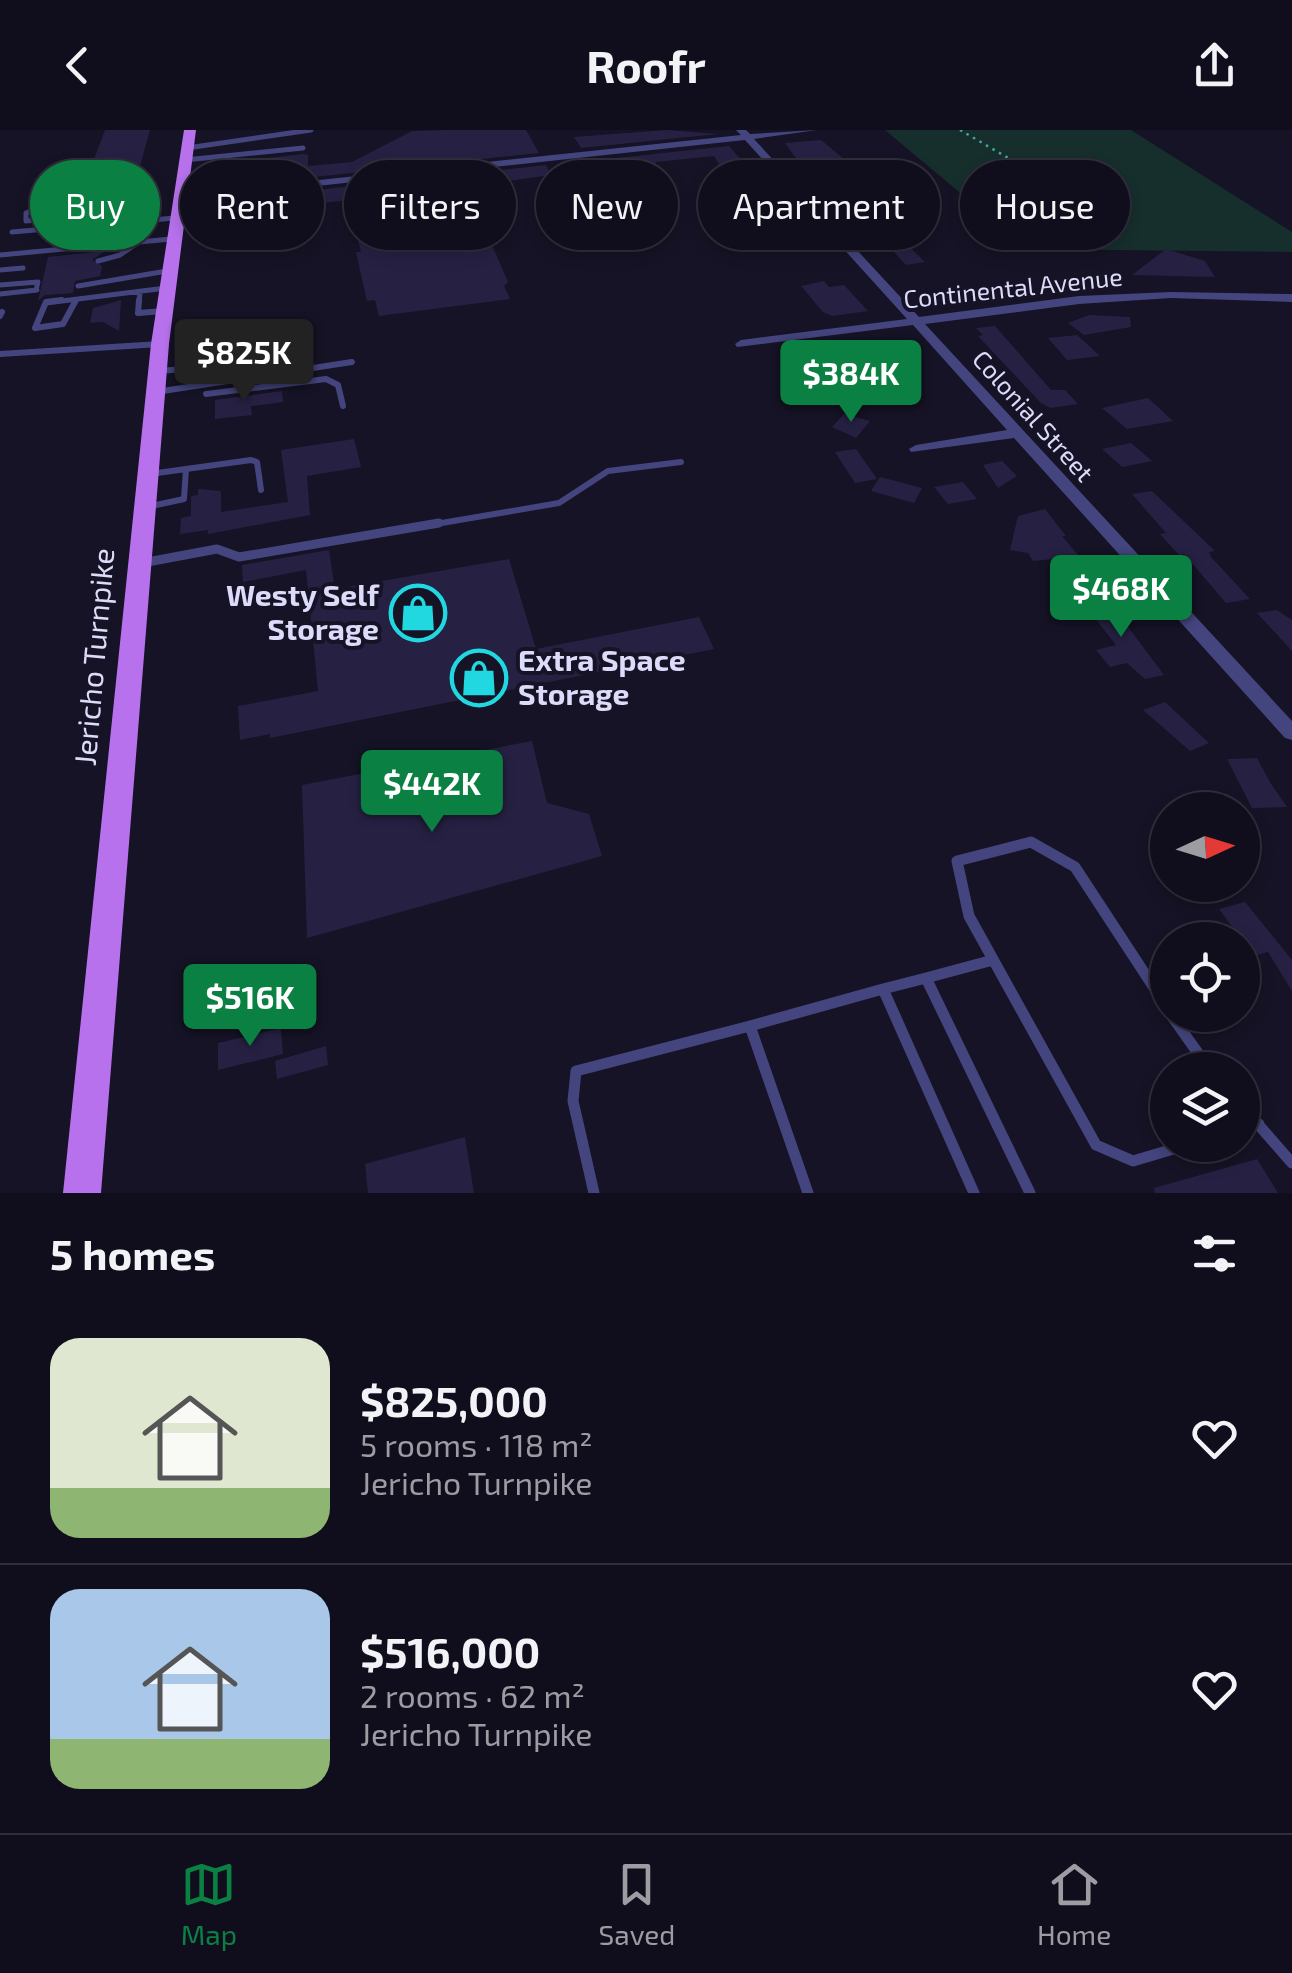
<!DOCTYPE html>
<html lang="en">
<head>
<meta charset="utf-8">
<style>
	:root { --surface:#100e1c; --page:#1e1c29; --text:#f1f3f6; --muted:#9c9ca3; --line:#302e3b; --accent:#0b8043 }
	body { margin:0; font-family:"Exo 2",sans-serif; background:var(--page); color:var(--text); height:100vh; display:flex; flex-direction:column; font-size:38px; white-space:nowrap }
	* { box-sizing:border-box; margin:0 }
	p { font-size:32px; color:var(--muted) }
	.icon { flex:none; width:55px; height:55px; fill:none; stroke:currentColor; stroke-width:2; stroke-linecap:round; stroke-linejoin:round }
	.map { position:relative; height:1063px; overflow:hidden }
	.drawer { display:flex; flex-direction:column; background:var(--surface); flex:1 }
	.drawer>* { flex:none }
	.top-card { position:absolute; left:30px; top:30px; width:1232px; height:90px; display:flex; gap:20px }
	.needle { width:65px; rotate:86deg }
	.controls { position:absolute; left:1150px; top:662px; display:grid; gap:20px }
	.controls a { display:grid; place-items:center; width:110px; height:110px; border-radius:50%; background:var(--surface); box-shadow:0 5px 15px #0003,0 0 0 2px var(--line); font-size:50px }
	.price { position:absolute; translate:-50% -85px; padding:0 22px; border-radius:10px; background:var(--accent); color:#fff; font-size:32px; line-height:65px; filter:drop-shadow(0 2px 5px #0008) }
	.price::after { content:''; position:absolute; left:50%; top:60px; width:30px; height:22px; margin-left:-15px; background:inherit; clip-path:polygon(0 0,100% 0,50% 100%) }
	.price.active { background:#222; color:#fff }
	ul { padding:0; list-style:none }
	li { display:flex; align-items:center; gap:30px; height:250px; padding:0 50px }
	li+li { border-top:2px solid var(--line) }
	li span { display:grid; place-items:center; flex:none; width:280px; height:200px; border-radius:30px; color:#555 }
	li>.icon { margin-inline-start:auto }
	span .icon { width:120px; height:120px; fill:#fffc; stroke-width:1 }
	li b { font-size:42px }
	h2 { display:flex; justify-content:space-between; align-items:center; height:120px; padding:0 50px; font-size:42px }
	.tag { padding:0 35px; border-radius:45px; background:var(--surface); box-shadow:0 5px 15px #0003,0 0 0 2px var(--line); font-size:35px; line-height:90px }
	.tag.active { background:var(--accent); color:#fff }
	header { display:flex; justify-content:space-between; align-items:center; height:130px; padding:0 50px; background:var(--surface); font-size:45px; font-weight:700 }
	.dock { display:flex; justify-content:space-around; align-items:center; height:140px; border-top:2px solid var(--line); background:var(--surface); font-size:28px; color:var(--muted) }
	.dock a { display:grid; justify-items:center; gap:5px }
	.dock .active { color:var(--accent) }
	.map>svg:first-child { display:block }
	.green { fill:#162e2c }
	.building { fill:#262143 }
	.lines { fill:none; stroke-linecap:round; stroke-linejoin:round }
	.path { stroke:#40a99d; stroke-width:2.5; stroke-dasharray:2.5 5; stroke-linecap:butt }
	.lane-far3 { stroke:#44457e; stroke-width:5 }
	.lane-far2 { stroke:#44457e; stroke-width:6 }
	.lane-far1 { stroke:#44457e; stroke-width:9 }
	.lane { stroke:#44457e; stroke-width:11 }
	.street { fill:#44457e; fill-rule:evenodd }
	.primary { fill:#b771ec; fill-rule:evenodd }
	.labels { text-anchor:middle; stroke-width:8; stroke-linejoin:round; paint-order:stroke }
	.far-street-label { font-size:25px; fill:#dddbfa; stroke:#151325 }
	.poi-label { font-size:30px; font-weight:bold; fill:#dddbfa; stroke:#151325; text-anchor:end }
	.street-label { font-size:30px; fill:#dddbfa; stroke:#151325 }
</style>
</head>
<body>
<header><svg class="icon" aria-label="back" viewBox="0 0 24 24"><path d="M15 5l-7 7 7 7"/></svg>Roofr<svg class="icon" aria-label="share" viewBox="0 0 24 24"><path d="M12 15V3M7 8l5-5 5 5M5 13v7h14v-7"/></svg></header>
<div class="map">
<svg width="1292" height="1063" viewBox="0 0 1292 1063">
	<rect width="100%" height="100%" fill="#151325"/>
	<!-- green -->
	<path class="green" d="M885 0H1131L1292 102V122L1027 119Z"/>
	<!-- building -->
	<path class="building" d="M105 0H150L129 76 82 80 86 68 79 69Z
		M445 0H526L539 23 305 48V43L276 46 274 50 232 55 231 32 304 24 308 25V36L352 32 412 1Z
		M667 0 718 4 581 18 574 7Z
		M821 10 856 39 821 42 879 97H854L826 70 785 13Z
		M729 16 749 39 735 43 764 78 781 77 804 107 784 110 765 86 751 88 714 26 656 32 655 38 595 42 588 31Z
		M546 35 551 45 436 61 321 73 309 72 307 61Z
		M264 66 265 86 227 90V70Z
		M477 96 486 101 508 152 504 156 510 169 379 186 375 170 367 171 356 122H361L358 110Z
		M124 99 122 107 52 114 55 105Z
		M894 102 925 132 906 135 877 104Z
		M1166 119 1205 131 1215 147 1132 145Z
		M105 121 92 130 102 136 100 146 75 151 73 163 45 165 38 171 48 127Z
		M824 151 829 157 844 155 868 181 832 186 823 182 801 156Z
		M121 170 119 201 103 192 90 193 93 178Z
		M1089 185 1130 187 1131 197 1084 205 1068 193Z
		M995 196 1051 260H1065L1078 274 1050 278 1040 272 978 206 983 205 976 198Z
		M1077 205 1100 226 1067 230 1048 208Z
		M282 215 279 236 230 244 232 230 238 229 239 221Z
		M282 261 283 272 251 276 252 285 215 289V270Z
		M1148 268 1173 291 1127 299 1102 278Z
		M844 284 870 291 856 308 832 297Z
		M354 309 361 337 307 346 310 385 208 404V400L180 404 181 388 191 386V366L198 365V359L221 361V382L288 372 281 320Z
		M1131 313 1152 331 1122 337 1102 319Z
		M856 319 877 349 855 353 835 322Z
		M1002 331 1017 346 998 358 983 335Z
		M880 347 922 358 914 373 871 361Z
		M963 352 977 369 948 374 934 357Z
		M1152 361 1215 421 1209 422 1211 427 1250 469 1226 473 1184 424 1179 425 1160 404 1166 403 1132 364Z
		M1045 379 1066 406H1062L1096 446 1073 450 1053 429 1033 431 1028 423 1010 420 1018 386Z
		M329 420 335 459 509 429 536 519 699 487 714 519 270 608V604L240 610 238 576 318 561 306 440 243 452 242 435Z
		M1100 463 1126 494 1164 545 1145 549 1127 533 1110 537 1096 520 1116 515 1083 473H1087L1082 466Z
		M1277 480 1292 490V521L1257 483Z
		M1165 572 1209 613 1190 621 1143 580Z
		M532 611 547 673 589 684 602 726 307 808 302 655Z
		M1257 628 1271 654 1287 677 1252 678 1227 629Z
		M1245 772 1292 830V861L1268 822 1254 826 1219 779Z
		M281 898 283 924 218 940V913Z
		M326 916 328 935 277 949 275 931Z
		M465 1007 474 1063H368L365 1034Z
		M1257 1029 1278 1063H1155L1154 1058Z"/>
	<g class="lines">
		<!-- path -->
		<path class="path" d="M960 0 1029 40 1020 41"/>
		<!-- lane-far3 -->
		<path class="lane-far3" d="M187 18 311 0
			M185 30 303 18
			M35 79 26 83V91L129 83 141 78 143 71
			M12 102 175 88
			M139 112 171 109
			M0 125 139 112 120 125 98 131
			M0 140 23 138
			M0 155 38 152 36 160
			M78 156 167 141
			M0 164 37 160
			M46 173 166 158
			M139 173 140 162"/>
		<!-- lane-far2 -->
		<path class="lane-far2" d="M62 170 46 172 35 198 63 194 76 170
			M139 170 138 183 164 181
			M0 186 2 182
			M0 224 160 214
			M158 241 199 238 201 251 196 255
			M156 262 352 232
			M206 264 326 249 338 255 343 276
			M186 339 251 330 257 332 261 360
			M147 377 184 369 186 339 150 344
			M424 396 559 373 608 341 681 332"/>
		<!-- lane-far1 -->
		<path class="lane-far1" d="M142 433 217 419 239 427 439 393"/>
		<!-- lane -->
		<path class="lane" d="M926 848 993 830
			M1168 879 1075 737 1031 712 957 731 969 786 1096 1015 1133 1031 1187 1015
			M1171 885 1210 940
			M750 896 883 859
			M1242 976 1292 1033
			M1242 999 1259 994
			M594 1063 573 971 576 941 750 896 808 1063
			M974 1063 883 859 926 848 1030 1063"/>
		<!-- street -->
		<path class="street" d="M736 0H746L750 4 817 0 754 9 919 187 1079 166 1171 162 1292 164V172L1171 168 1079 174 925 194 1292 591V610L1285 608 1014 308 911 322 909 319 916 315 1007 300 913 195 737 217 735 214 741 210 907 189 745 10 178 71 173 68 178 65 741 5Z"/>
		<!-- primary -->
		<path class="primary" d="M184 0H196L169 214 101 1063H63L151 214Z"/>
	</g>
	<!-- icons -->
	<defs>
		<g id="shop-ring" transform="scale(2.875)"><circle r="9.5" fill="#151325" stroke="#21d8e1" stroke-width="1.5"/><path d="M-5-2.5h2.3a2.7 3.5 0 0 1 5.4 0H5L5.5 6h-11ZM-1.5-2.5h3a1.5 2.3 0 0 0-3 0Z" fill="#21d8e1"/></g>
	</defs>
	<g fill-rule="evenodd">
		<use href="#shop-ring" x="418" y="483"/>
		<use href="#shop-ring" x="479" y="548"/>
	</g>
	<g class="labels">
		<!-- far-street labels -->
		<g class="far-street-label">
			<text transform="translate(1013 158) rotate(-6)" y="9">Continental Avenue</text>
			<text transform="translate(1033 286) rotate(48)" y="9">Colonial Street</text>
		</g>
		<!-- poi labels -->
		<g class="poi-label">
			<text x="379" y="476">Westy Self<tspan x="379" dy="34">Storage</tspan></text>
			<text x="518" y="541" text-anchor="start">Extra Space<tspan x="518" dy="34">Storage</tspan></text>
		</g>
		<!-- street labels -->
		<g class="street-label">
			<text transform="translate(95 527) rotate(-85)" y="10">Jericho Turnpike</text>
		</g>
	</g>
</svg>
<div class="controls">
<a><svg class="needle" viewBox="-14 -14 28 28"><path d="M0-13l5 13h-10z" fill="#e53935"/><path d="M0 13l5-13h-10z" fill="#9c9ca3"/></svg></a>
<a><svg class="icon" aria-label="locate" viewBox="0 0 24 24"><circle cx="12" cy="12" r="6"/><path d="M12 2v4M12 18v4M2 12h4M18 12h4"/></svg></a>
<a><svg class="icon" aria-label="layers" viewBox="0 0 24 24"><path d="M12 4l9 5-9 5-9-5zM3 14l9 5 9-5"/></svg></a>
</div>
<b class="price active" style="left:244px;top:274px">$825K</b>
<b class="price" style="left:851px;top:295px">$384K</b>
<b class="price" style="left:1121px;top:510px">$468K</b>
<b class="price" style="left:432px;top:705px">$442K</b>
<b class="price" style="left:250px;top:919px">$516K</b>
<div class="top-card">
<a class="tag active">Buy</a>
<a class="tag">Rent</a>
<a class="tag">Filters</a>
<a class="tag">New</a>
<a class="tag">Apartment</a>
<a class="tag">House</a>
</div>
</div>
<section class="drawer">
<h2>5 homes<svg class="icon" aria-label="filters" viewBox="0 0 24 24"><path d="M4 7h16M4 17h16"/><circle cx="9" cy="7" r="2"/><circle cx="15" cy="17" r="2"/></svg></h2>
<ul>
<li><span style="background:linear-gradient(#dfe7d0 75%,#8fb573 0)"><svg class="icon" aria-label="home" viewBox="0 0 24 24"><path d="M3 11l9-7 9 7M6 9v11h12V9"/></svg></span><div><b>$825,000</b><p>5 rooms · 118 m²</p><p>Jericho Turnpike</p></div><svg class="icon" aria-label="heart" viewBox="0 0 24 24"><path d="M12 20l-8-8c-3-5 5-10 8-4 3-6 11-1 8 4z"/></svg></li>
<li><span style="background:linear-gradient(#a9c7e8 75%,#8fb573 0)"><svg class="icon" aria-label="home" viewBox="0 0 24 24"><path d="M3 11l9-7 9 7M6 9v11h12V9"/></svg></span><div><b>$516,000</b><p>2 rooms · 62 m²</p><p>Jericho Turnpike</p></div><svg class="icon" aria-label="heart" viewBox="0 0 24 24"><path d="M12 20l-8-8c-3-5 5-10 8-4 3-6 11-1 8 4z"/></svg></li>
</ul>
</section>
<nav class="dock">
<a class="active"><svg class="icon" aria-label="map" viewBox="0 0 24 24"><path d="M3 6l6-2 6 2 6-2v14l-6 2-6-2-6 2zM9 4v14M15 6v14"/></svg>Map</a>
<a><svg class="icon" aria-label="saved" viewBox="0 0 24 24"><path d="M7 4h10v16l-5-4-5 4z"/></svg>Saved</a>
<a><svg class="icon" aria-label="home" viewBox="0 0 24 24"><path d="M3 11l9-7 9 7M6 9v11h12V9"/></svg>Home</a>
</nav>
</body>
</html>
